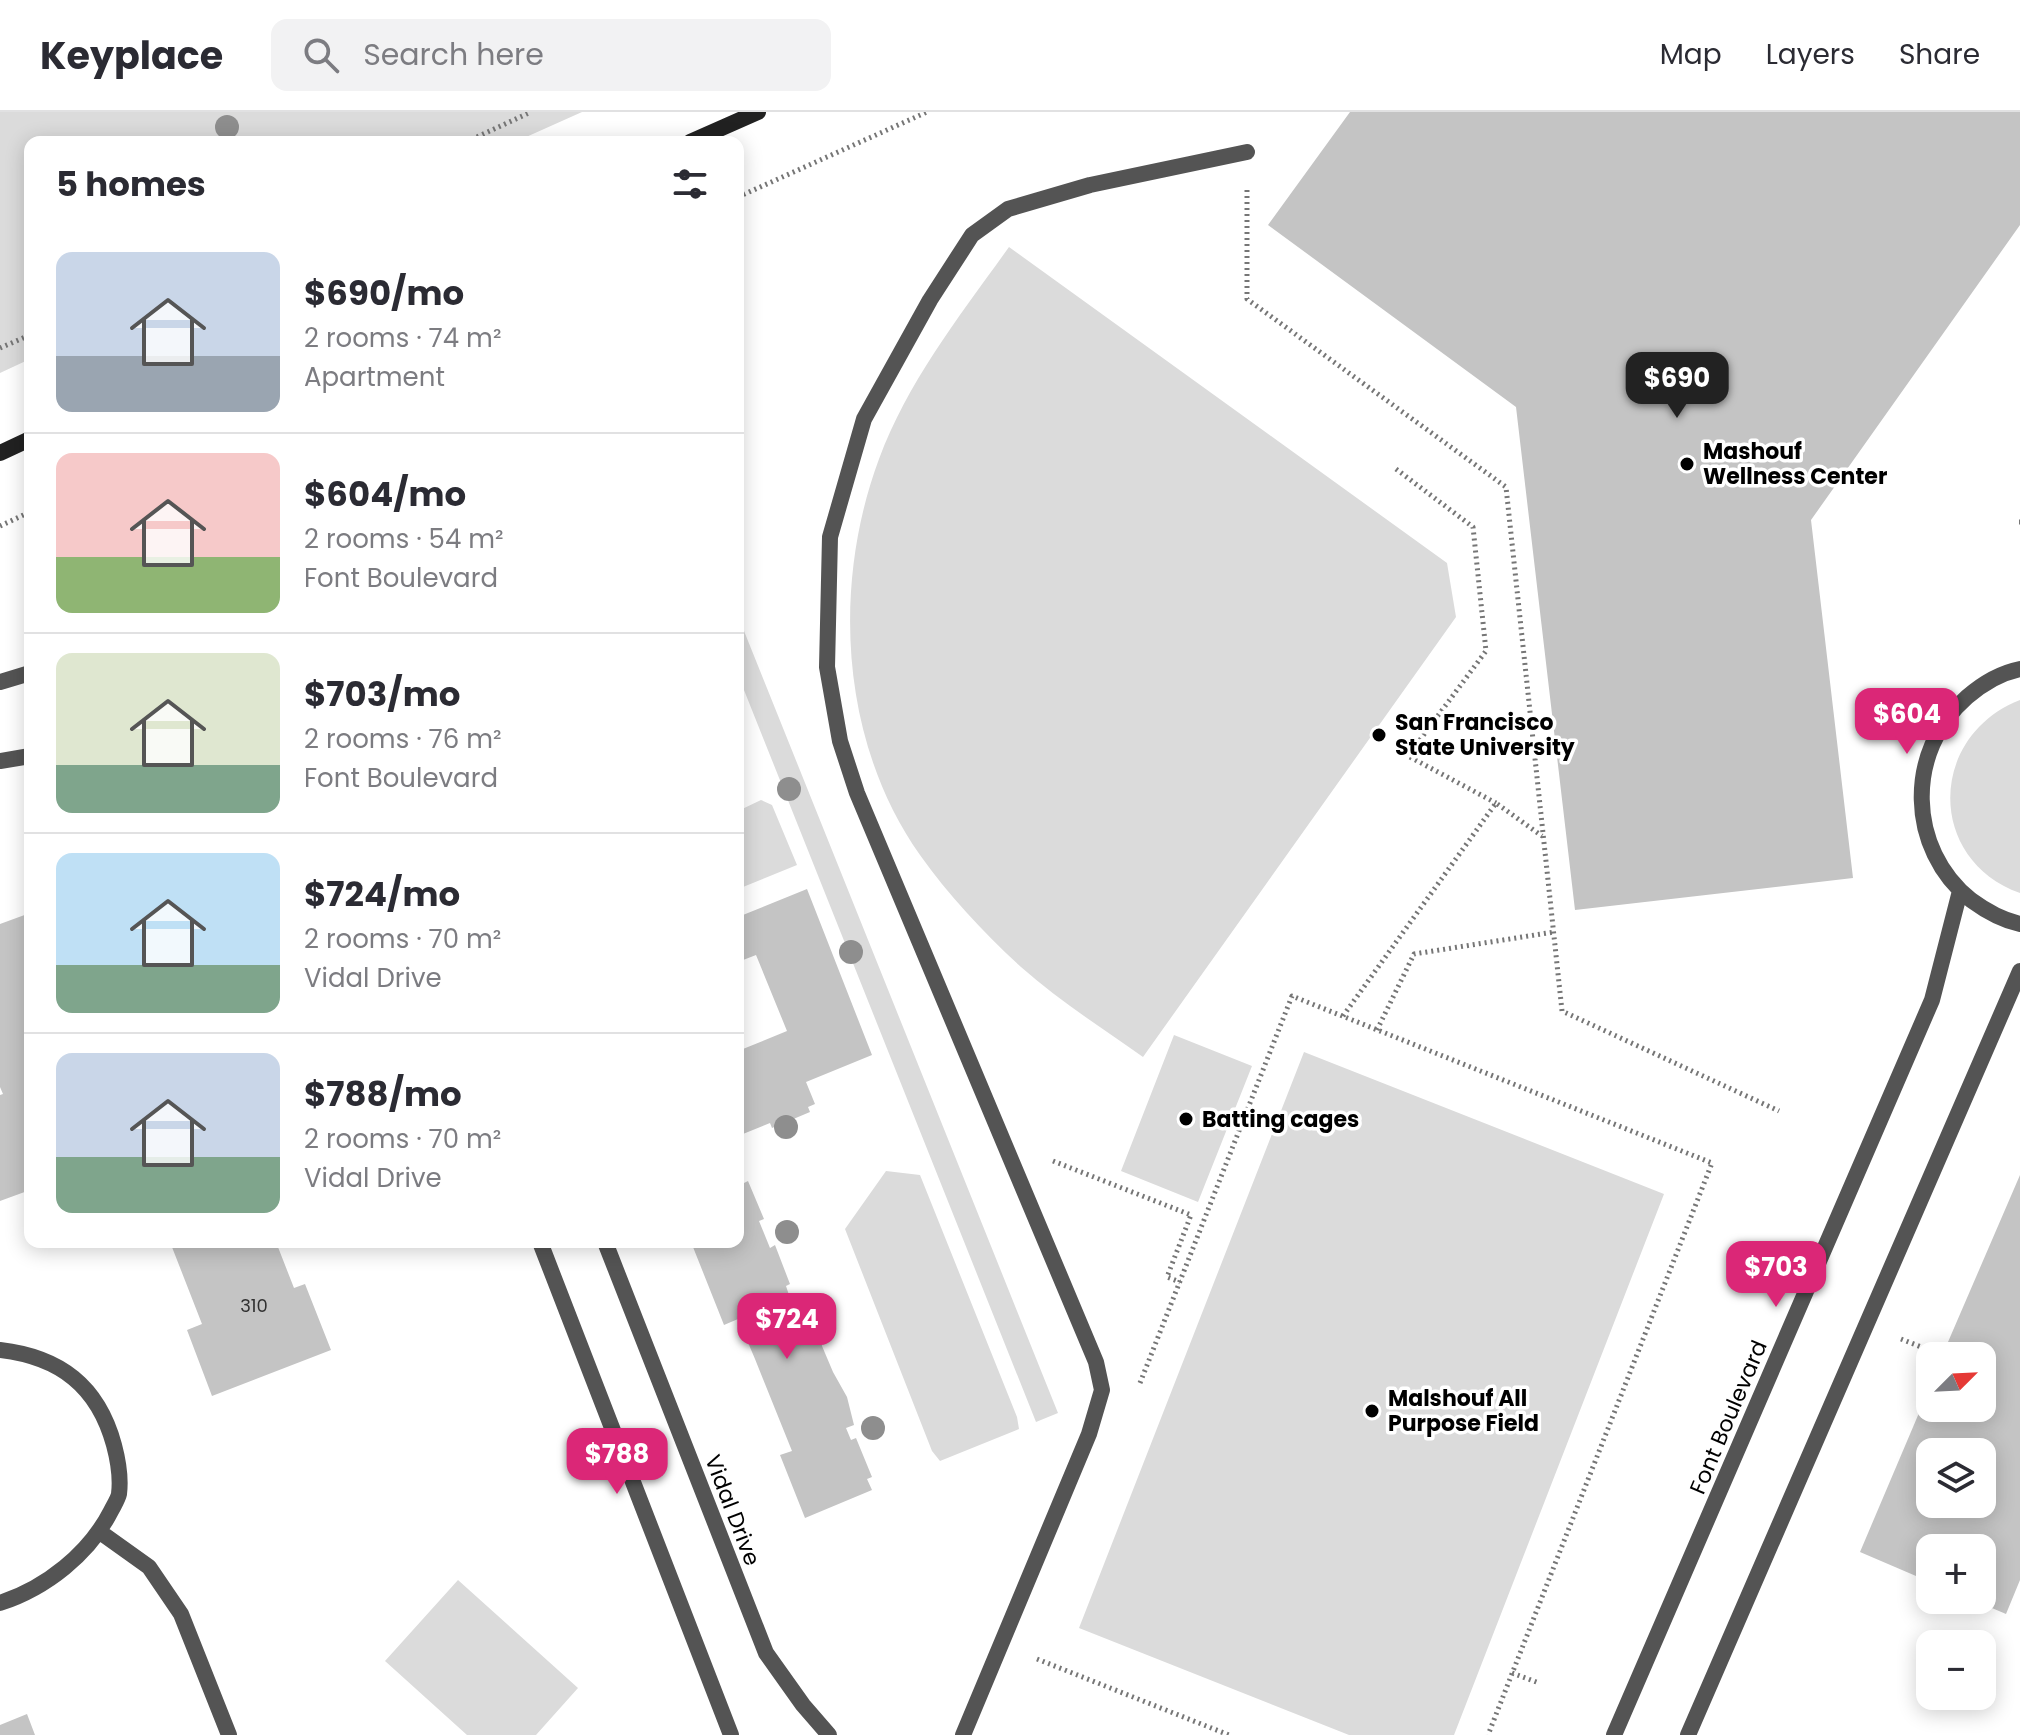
<!DOCTYPE html>
<html lang="en">
<head>
<meta charset="utf-8">
<style>
	:root { --surface:#fff; --page:#f2f2f3; --text:#2b2b33; --muted:#7c7c81; --line:#e1e1e2; --accent:#db2777 }
	body { margin:0; font-family:Poppins,sans-serif; background:var(--page); color:var(--text); height:100vh; display:flex; flex-direction:column; font-size:30px; white-space:nowrap }
	* { box-sizing:border-box; margin:0 }
	p { font-size:26px; color:var(--muted) }
	.icon { flex:none; width:44px; height:44px; fill:none; stroke:currentColor; stroke-width:2; stroke-linecap:round; stroke-linejoin:round }
	.map { position:relative; flex:1; overflow:hidden }
	.drawer { position:absolute; left:24px; top:24px; width:720px; height:1112px; display:flex; flex-direction:column; background:var(--surface); border-radius:16px; box-shadow:0 4px 20px #0003 }
	.drawer>* { flex:none }
	.needle { width:52px; rotate:66deg }
	.fabs { position:absolute; left:1916px; top:1230px; display:grid; gap:16px }
	.fabs a { display:grid; place-items:center; width:80px; height:80px; border-radius:16px; background:var(--surface); box-shadow:0 4px 20px #0003; font-size:40px }
	.price { position:absolute; translate:-50% -68px; padding:0 18px; border-radius:16px; background:var(--accent); color:#fff; font-size:26px; line-height:52px; filter:drop-shadow(0 2px 4px #0008) }
	.price::after { content:''; position:absolute; left:50%; top:48px; width:24px; height:18px; margin-left:-12px; background:inherit; clip-path:polygon(0 0,100% 0,50% 100%) }
	.price.on { background:#222; color:#fff }
	ul { padding:0; list-style:none }
	li { display:flex; align-items:center; gap:24px; height:200px; padding:0 32px }
	li+li { border-top:2px solid var(--line) }
	li span { display:grid; place-items:center; flex:none; width:224px; height:160px; border-radius:16px; color:#555 }
	li>.icon { margin-inline-start:auto }
	span .icon { width:96px; height:96px; fill:#fffc; stroke-width:1 }
	li b { font-size:34px }
	h2 { display:flex; justify-content:space-between; align-items:center; height:96px; padding:0 32px; font-size:34px }
	header { display:flex; align-items:center; gap:48px; box-sizing:border-box; height:112px; padding:0 40px; background:var(--surface); border-bottom:2px solid var(--line) }
	header strong { font-size:38px }
	nav { display:flex; gap:44px; margin-inline-start:auto; font-size:28px }
	.search { width:560px; height:72px; background:var(--page); display:flex; align-items:center; gap:20px; box-sizing:border-box; padding:0 28px; border-radius:16px; color:var(--muted); font-size:30px }
	.map>svg:first-child { display:block }
	.green { fill:#dbdbdb }
	.building { fill:#c4c4c4; fill-rule:evenodd }
	.lines { fill:none; stroke-linecap:round; stroke-linejoin:round }
	.path { stroke:#767676; stroke-width:5; stroke-dasharray:2 4; stroke-linecap:butt }
	.service { stroke:#545454; stroke-width:16 }
	.tertiary { stroke:#545454; stroke-width:16 }
	.secondary { stroke:#212121; stroke-width:16 }
	.tree { fill:#8e8e8e }
	.poi-dot { fill:#000; stroke:#fff; stroke-width:3 }
	.labels { text-anchor:middle; stroke-width:7; stroke-linejoin:round; paint-order:stroke }
	.number-label { font-size:18px; fill:#313131 }
	.poi-label { font-size:22px; font-weight:bold; fill:#000; stroke:#fff; text-anchor:start }
	.street-label { font-size:22px; fill:#000; stroke:#fff }
</style>
</head>
<body>
<header>
<strong>Keyplace</strong>
<div class="search"><svg class="icon" aria-label="search" viewBox="0 0 24 24"><circle cx="10" cy="10" r="6"/><path d="M15 15l6 6"/></svg>Search here</div>
<nav><a>Map</a><a>Layers</a><a>Share</a></nav>
</header>
<div class="map">
<svg width="2020" height="1623" viewBox="0 0 2020 1623">
	<rect width="100%" height="100%" fill="#fff"/>
	<!-- green -->
	<path class="green" d="M0 0H582L515 30H30V247L0 261Z
		M1009 135 1447 451 1456 505 1143 945C1102 916 1058 888 1021 855 984 821 949 784 920 743 840 630 832 473 879 347 908 269 961 202 1009 135Z
		M738 504 1058 1301 1036 1310 738 563Z
		M2020 588V781C1926 747 1928 624 2020 588Z
		M761 688 772 693 797 753 738 777V699Z
		M1174 923 1252 954 1198 1090 1121 1059Z
		M1304 940 1664 1082 1454 1623H1349L1079 1516Z
		M886 1059 920 1063 1017 1305 1019 1317 940 1349 932 1339 845 1117Z
		M458 1468 578 1576 536 1623H467L385 1549Z"/>
	<!-- building -->
	<path class="building" d="M1350 0H2020V113L1811 408 1853 766 1575 798 1516 295 1268 113Z
		M807 777 872 943 806 970 815 992 808 995 810 1000 772 1016 770 1011 738 1024V939L787 919 756 843 738 850V805Z
		M30 801V1078L0 1089V983L3 982 0 975V812Z
		M738 1057 744 1071 748 1069 764 1107 759 1109 770 1136 775 1133 790 1172 786 1174 790 1186 801 1182 819 1214 822 1234 833 1260 847 1285 854 1313 846 1316 851 1328 856 1326 872 1365 867 1367 872 1378 805 1406 780 1343 792 1339 755 1247 738 1207 724 1213 691 1130H738Z
		M2020 1063V1468L2006 1502 1973 1488H1982V1436H1930V1470L1860 1440 1930 1275V1296H1982V1254L1985 1246 1948 1230ZM1930 1340H1982V1392H1930Z
		M170 1130H276L294 1176 305 1172 331 1238 212 1284 187 1218 202 1212Z
		M27 1602 35 1623H0V1613Z"/>
	<g class="lines">
		<!-- path -->
		<path class="path" d="M466 30 531 0
			M1247 78V187L1506 375 1562 899 1779 999
			M738 85 927 0
			M0 236 30 223
			M1396 357 1473 415 1486 539 1408 644 1496 691
			M2019 410H2020
			M0 414 30 400
			M1343 904 1496 691 1542 724
			M1377 918 1414 842 1554 820
			M1053 1049 1191 1103 1167 1165 1180 1170
			M1901 1227 1944 1244
			M1140 1271 1292 884 1712 1051 1488 1623
			M1037 1547 1229 1623
			M1512 1561 1539 1571"/>
		<!-- service -->
		<path class="service" d="M0 1238C60 1245 98 1274 114 1333 118 1348 121 1366 119 1382 118 1387 114 1393 111 1399 89 1442 46 1476 0 1491
			M100 1420 149 1455 181 1502 229 1623
			M963 1623 1089 1322 1102 1278 1096 1250 857 681 840 629 827 555 830 425 864 307 930 188 972 123 1008 97 1090 73 1247 40"/>
		<!-- tertiary -->
		<path class="tertiary" d="M2020 557C2000 561 1982 572 1967 585 1905 639 1907 737 1971 788 1986 799 2002 808 2020 812
			M0 570 30 561
			M0 649 30 644
			M540 1130 731 1623
			M605 1130 766 1541 803 1593 829 1623
			M1614 1623 1932 888 1960 779
			M1688 1623 2020 859"/>
		<!-- secondary -->
		<path class="secondary" d="M690 30 758 0
			M0 341 30 327"/>
	</g>
	<!-- trees -->
	<g class="tree">
		<circle cx="227" cy="15" r="12"/>
		<circle cx="789" cy="677" r="12"/>
		<circle cx="851" cy="840" r="12"/>
		<circle cx="786" cy="1015" r="12"/>
		<circle cx="787" cy="1120" r="12"/>
		<circle cx="873" cy="1316" r="12"/>
	</g>
	<!-- markers -->
	<g class="poi-dot">
		<circle cx="1687" cy="352" r="8"/>
		<circle cx="1379" cy="623" r="8"/>
		<circle cx="1186" cy="1007" r="8"/>
		<circle cx="1372" cy="1299" r="8"/>
	</g>
	<g class="labels">
		<!-- number labels -->
		<g class="number-label">
			<text x="254" y="1200">310</text>
		</g>
		<!-- poi labels -->
		<g class="poi-label">
			<text x="1703" y="347">Mashouf<tspan x="1703" dy="25">Wellness Center</tspan></text>
			<text x="1395" y="618">San Francisco<tspan x="1395" dy="25">State University</tspan></text>
			<text x="1202" y="1015">Batting cages</text>
			<text x="1388" y="1294">Malshouf All<tspan x="1388" dy="25">Purpose Field</tspan></text>
		</g>
		<!-- street labels -->
		<g class="street-label">
			<text transform="translate(1728 1305) rotate(-67)" y="8">Font Boulevard</text>
			<text transform="translate(733 1398) rotate(69)" y="8">Vidal Drive</text>
		</g>
	</g>
</svg>
<div class="fabs">
<a><svg class="needle" viewBox="-14 -14 28 28"><path d="M0-13l5 13h-10z" fill="#e53935"/><path d="M0 13l5-13h-10z" fill="#7c7c81"/></svg></a>
<a><svg class="icon" aria-label="layers" viewBox="0 0 24 24"><path d="M12 4l9 5-9 5-9-5zM3 14l9 5 9-5"/></svg></a>
<a>+</a>
<a>−</a>
</div>
<b class="price on" style="left:1677px;top:308px">$690</b>
<b class="price" style="left:1907px;top:644px">$604</b>
<b class="price" style="left:1776px;top:1197px">$703</b>
<b class="price" style="left:787px;top:1249px">$724</b>
<b class="price" style="left:617px;top:1384px">$788</b>
<section class="drawer">
<h2>5 homes<svg class="icon" aria-label="filters" viewBox="0 0 24 24"><path d="M4 7h16M4 17h16"/><circle cx="9" cy="7" r="2"/><circle cx="15" cy="17" r="2"/></svg></h2>
<ul>
<li><span style="background:linear-gradient(#c9d6e8 65%,#9aa5b1 0)"><svg class="icon" aria-label="home" viewBox="0 0 24 24"><path d="M3 11l9-7 9 7M6 9v11h12V9"/></svg></span><div><b>$690/mo</b><p>2 rooms · 74 m²</p><p>Apartment</p></div></li>
<li><span style="background:linear-gradient(#f6c9c9 65%,#8fb573 0)"><svg class="icon" aria-label="home" viewBox="0 0 24 24"><path d="M3 11l9-7 9 7M6 9v11h12V9"/></svg></span><div><b>$604/mo</b><p>2 rooms · 54 m²</p><p>Font Boulevard</p></div></li>
<li><span style="background:linear-gradient(#dfe7d0 70%,#7fa58c 0)"><svg class="icon" aria-label="home" viewBox="0 0 24 24"><path d="M3 11l9-7 9 7M6 9v11h12V9"/></svg></span><div><b>$703/mo</b><p>2 rooms · 76 m²</p><p>Font Boulevard</p></div></li>
<li><span style="background:linear-gradient(#bfe0f5 70%,#7fa58c 0)"><svg class="icon" aria-label="home" viewBox="0 0 24 24"><path d="M3 11l9-7 9 7M6 9v11h12V9"/></svg></span><div><b>$724/mo</b><p>2 rooms · 70 m²</p><p>Vidal Drive</p></div></li>
<li><span style="background:linear-gradient(#c9d6e8 65%,#7fa58c 0)"><svg class="icon" aria-label="home" viewBox="0 0 24 24"><path d="M3 11l9-7 9 7M6 9v11h12V9"/></svg></span><div><b>$788/mo</b><p>2 rooms · 70 m²</p><p>Vidal Drive</p></div></li>
</ul>
</section>
</div>
</body>
</html>
